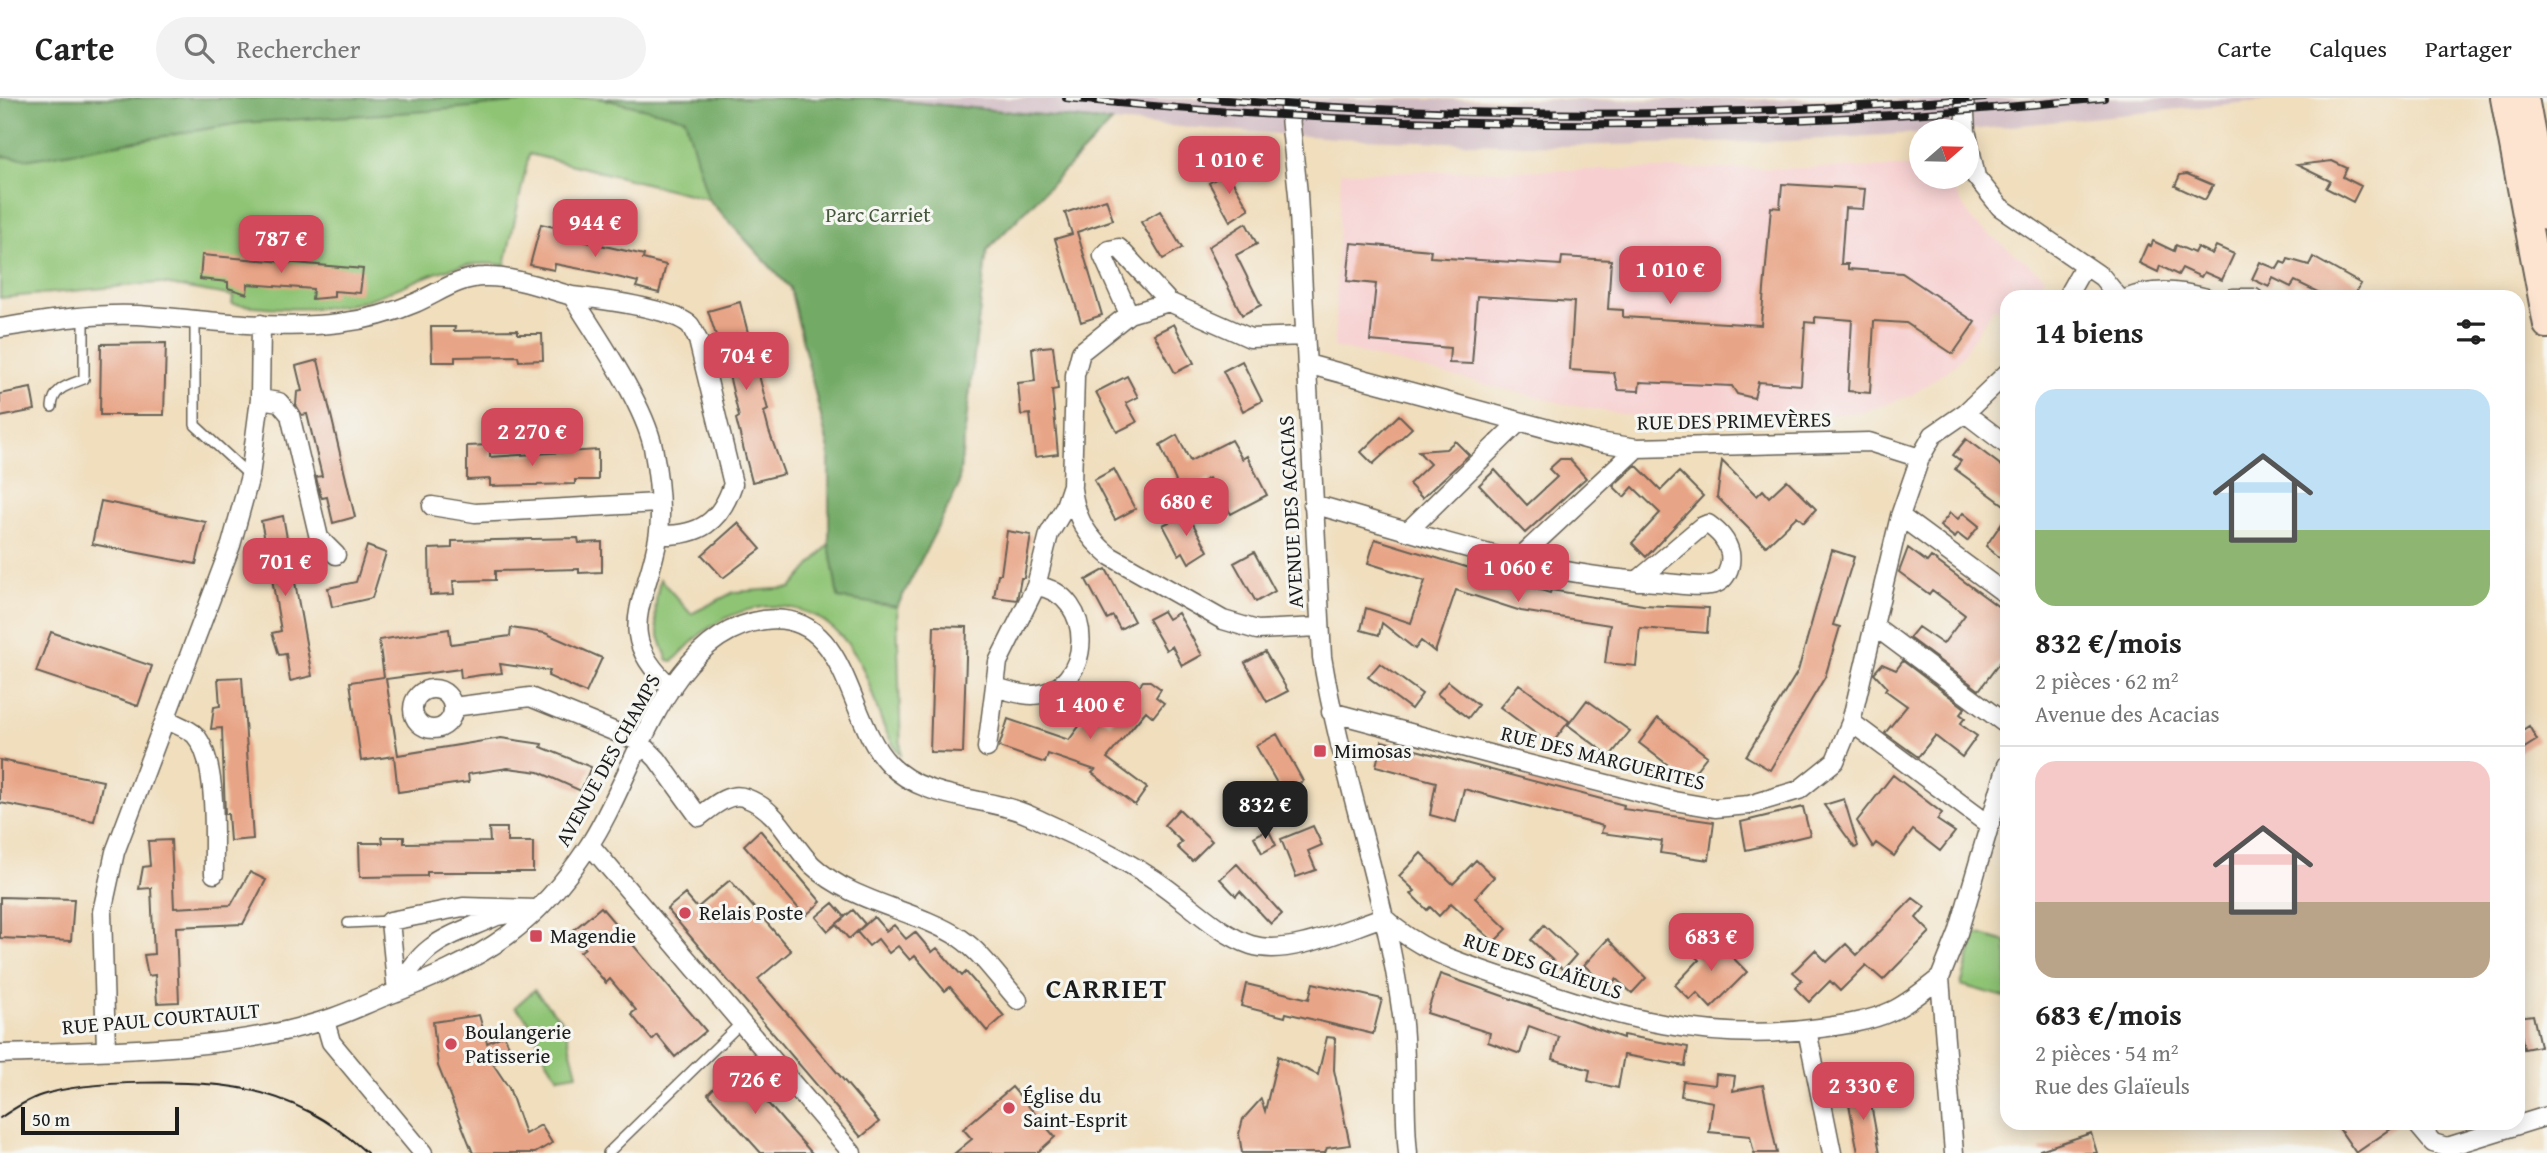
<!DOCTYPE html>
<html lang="fr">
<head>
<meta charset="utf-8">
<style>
	:root { --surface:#fff; --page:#f2f2f2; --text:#222; --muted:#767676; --line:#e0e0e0; --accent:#d1495b }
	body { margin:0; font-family:"Gentium Book Plus",serif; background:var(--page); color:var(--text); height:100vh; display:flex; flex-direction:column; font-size:26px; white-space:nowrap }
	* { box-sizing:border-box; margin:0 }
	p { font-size:23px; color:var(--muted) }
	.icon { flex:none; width:38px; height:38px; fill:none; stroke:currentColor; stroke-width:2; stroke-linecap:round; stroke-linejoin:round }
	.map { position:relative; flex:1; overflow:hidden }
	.drawer { position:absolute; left:2000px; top:192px; width:525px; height:840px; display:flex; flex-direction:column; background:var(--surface); border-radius:21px; box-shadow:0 4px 18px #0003 }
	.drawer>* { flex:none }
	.needle { width:46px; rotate:70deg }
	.controls { position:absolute; left:1909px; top:21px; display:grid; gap:14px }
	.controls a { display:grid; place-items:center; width:70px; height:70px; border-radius:50%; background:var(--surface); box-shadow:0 4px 18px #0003; font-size:35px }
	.scale { position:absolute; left:21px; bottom:18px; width:158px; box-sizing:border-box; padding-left:7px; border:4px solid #1c1c1c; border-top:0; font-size:19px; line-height:24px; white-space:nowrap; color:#1c1c1c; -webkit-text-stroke:5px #f6f6f2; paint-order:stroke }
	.price { position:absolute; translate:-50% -60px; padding:0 16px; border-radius:14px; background:var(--accent); color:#fff; font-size:23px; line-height:46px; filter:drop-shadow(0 2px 4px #0008) }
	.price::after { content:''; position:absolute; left:50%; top:42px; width:21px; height:16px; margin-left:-10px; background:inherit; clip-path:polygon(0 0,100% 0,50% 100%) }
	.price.on { background:#222; color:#fff }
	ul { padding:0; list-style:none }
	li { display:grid; align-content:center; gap:14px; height:371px; padding:0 35px }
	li+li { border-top:2px solid var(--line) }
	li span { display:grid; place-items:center; height:217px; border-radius:21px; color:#555 }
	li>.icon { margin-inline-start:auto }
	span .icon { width:126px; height:126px; fill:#fffc; stroke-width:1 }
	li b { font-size:30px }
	h2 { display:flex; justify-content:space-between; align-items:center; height:84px; padding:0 35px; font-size:30px }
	header { display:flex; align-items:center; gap:42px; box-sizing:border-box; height:98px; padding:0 35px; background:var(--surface); border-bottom:2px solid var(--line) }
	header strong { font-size:33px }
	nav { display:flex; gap:38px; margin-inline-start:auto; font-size:24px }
	.search { width:490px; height:63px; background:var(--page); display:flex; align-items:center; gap:18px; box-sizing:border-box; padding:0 24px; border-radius:38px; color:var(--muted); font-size:26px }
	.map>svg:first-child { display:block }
	.built { fill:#f7cfd0 }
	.industrial { fill:#d2bdc5 }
	.green { fill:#8fc475; stroke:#567048; stroke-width:2 }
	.forest { fill:#73aa66; stroke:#486341; stroke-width:2 }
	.building { fill:#e8a486 }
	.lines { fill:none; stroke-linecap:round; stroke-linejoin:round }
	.service-casing { stroke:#666054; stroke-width:12 }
	.minor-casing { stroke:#666054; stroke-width:21 }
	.secondary-casing { stroke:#666054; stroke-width:30 }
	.service { stroke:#fff; stroke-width:9 }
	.minor { stroke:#fff; stroke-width:18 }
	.secondary { stroke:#fde4d1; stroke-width:26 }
	.tram { stroke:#1c1c1c; stroke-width:2 }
	.rail-casing { stroke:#1c1c1c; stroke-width:8 }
	.rail { stroke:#f6f6f2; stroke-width:5; stroke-dasharray:16; stroke-linecap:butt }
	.poi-dot { fill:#d1495b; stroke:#f6f6f2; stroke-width:2.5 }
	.labels { text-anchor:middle; stroke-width:6; stroke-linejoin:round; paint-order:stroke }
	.park-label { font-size:21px; fill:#44573b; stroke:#f6f6f2 }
	.street-label { font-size:21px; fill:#1c1c1c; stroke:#f6f6f2 }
	.poi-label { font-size:21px; fill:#1c1c1c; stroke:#f6f6f2; text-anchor:start }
	.district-label { font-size:28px; font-weight:bold; letter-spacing:2px; fill:#1c1c1c; stroke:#f6f6f2 }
</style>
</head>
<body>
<header>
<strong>Carte</strong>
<div class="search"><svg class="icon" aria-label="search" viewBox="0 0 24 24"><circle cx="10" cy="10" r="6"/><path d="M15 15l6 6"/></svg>Rechercher</div>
<nav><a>Carte</a><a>Calques</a><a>Partager</a></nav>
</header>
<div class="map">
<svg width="2547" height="1055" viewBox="0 0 2547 1055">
	<rect width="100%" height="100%" fill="#f6f6f2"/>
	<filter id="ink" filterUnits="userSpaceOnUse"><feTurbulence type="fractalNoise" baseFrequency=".0143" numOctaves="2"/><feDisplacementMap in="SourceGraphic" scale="14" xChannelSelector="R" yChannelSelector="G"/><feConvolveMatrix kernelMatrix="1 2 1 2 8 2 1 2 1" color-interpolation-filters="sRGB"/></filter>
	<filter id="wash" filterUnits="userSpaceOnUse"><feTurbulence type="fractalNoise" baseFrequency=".00686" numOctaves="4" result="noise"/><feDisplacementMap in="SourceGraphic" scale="28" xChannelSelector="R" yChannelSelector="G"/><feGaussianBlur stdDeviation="1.57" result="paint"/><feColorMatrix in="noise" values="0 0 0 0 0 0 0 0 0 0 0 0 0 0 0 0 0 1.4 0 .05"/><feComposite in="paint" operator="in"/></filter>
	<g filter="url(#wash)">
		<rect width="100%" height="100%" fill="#f0debd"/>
		<!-- built -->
		<path class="built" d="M1921 69 1922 79H1946L1973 124 2045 179 2030 199 2007 200V212L1993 210 1956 266 1912 297 1862 314 1751 321 1639 319 1569 307 1334 249 1341 74Z"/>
		<!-- industrial -->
		<path class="industrial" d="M873 0 1609 2 2288 0 1980 31 1789 43 1561 48 1335 40 1112 24Z"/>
		<!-- green -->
		<path class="green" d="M0 0H873L1112 24 987 152 958 389 897 509 901 657C879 632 876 598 862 569 831 505 767 491 709 530 696 538 685 552 673 563L668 562C654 530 652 516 660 481L691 516 734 494 791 490 829 446V352L790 190 708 101 529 56 505 167C441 159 409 193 351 206 312 214 271 210 232 206L233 198 158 185 0 200Z
			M1976 835 2007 844V900L1961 887Z
			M534 892 564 925 577 976 559 979C536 956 543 932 515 909Z"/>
		<!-- forest -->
		<path class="forest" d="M0 0H567L429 13 241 25 31 61 0 58Z
			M599 0H873L1112 24 987 152 958 389 897 509 838 500 829 446V352L790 190 708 101 685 20Z"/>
		<g id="blocks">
			<!-- building -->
			<path class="building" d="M2332 63 2347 70 2343 79 2361 88 2353 104 2326 90 2330 83 2297 67Z
				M1227 74 1249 111 1230 123 1209 85Z
				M2187 76 2213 87 2205 102 2175 88 2180 77Z
				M1782 86 1865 91 1863 111 1845 110 1841 166H1848V171L1902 175 1975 224 1953 256 1906 225 1874 223 1870 295 1848 293 1852 222 1815 219V225L1805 224 1801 287 1758 284 1754 300 1737 296 1732 288 1640 284 1639 293 1618 292 1614 275 1570 272 1574 204 1477 198 1472 266 1449 265 1450 250 1370 243 1376 186 1347 183 1351 145 1431 152 1430 159 1561 167 1562 159 1611 162 1608 211 1623 212V219L1761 227 1771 109 1780 110Z
				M1106 101 1113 122 1077 134 1102 217 1081 224 1055 141 1072 136 1065 115Z
				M1160 113 1182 150 1163 161 1141 124Z
				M1246 125 1257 146 1236 157 1261 207 1242 217 1208 149Z
				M541 126 563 131 561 138 644 157 643 161 666 167 659 195 636 189 638 184 596 174 555 166 554 172 530 167Z
				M2153 143 2174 153 2176 147 2194 155 2197 149 2212 156 2216 148 2234 156 2222 182 2204 174 2201 179 2182 170 2178 177 2160 168 2158 174 2139 165 2147 147 2151 148Z
				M202 157 363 171 360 195 334 193V199L312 201 313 191 248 186 247 196 228 190V184L200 181Z
				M2313 159 2361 186 2353 200H2330L2295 183 2291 189 2273 180 2269 189 2252 181 2260 164 2277 171 2281 164 2286 166 2288 161 2309 167Z
				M740 204 768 312 764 314 769 333 784 376 752 384 736 321 739 319 729 277 708 213Z
				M1174 226 1194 265 1175 275 1154 236Z
				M431 229H455L454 233 518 232V236H542L543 262 519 263 518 258 455 259V264H432Z
				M166 245 164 317H100L101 246Z
				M1053 248 1058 291 1052 292 1058 356 1035 359 1030 316 1021 317 1018 285 1035 283 1032 250Z
				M318 262 355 419 333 425 327 399 322 400 320 396 316 379 322 378 307 316 302 317 296 307 297 294 302 293 296 268Z
				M1242 263 1262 303 1243 313 1223 273Z
				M1127 278 1138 299 1126 305 1137 324 1117 334 1096 294Z
				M31 290 35 312 0 319V296Z
				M1399 317 1412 330 1373 366 1361 354Z
				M1177 337 1190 363 1231 342 1242 361 1247 358 1267 397 1231 416 1209 380 1181 395 1160 347Z
				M1966 341 2007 372V409L1955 371 1961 363 1953 357Z
				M1455 343 1469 357 1422 400 1409 386 1430 366 1418 353 1446 351Z
				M490 347V359L598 352V382H575V386L490 388V381L467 382V348Z
				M1560 361H1569L1586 380 1525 435 1479 387 1495 372 1527 407 1557 379 1549 371Z
				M1722 363 1757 398 1763 392 1769 399 1787 382 1816 411 1804 424 1797 418 1766 448 1717 399Z
				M1636 367 1661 392 1679 374 1703 398 1646 459 1632 445 1660 415 1633 389 1624 399 1613 388Z
				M1114 371 1135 411 1115 422 1094 382Z
				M101 403 206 424 196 466 92 446Z
				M1187 415 1208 453 1189 465 1183 454 1179 457 1163 427Z
				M1950 415 1958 421 1963 415 1979 428 1967 443 1958 436 1955 440 1940 428Z
				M2007 417V466L1986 448Z
				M283 418 312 578 290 583 286 556 279 557 272 535 281 533 270 469 258 471 259 449 266 447 261 423Z
				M738 425 761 451 723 480 702 457Z
				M1007 433 1031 437 1024 480H1021L1017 502 994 499 998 476H1001Z
				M578 440 579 445 602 444V474L579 475V471L495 473V482L453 483 454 496 430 497 429 451 452 450V443Z
				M1375 441 1550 495 1551 492 1643 507 1709 510 1707 535 1640 530 1636 568 1605 565 1610 527 1521 513 1456 492 1435 554 1421 543 1415 551 1382 525 1379 537 1361 532 1366 510 1411 525 1425 483 1368 465Z
				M367 448 386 455 372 500 332 509 328 490 356 484Z
				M1908 450 1927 464 1931 459 2007 515V555L1979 592 1909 540 1918 529 1943 546 1965 517 1932 492 1929 496 1899 474Z
				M1832 452 1854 459 1833 527 1840 529 1825 579 1770 672 1746 658 1798 573Z
				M1254 454 1275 493 1256 504 1234 465Z
				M1106 471 1134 523 1120 531 1113 518 1107 521 1086 482Z
				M1163 513 1168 521 1178 515 1202 557 1182 568 1172 548 1166 552 1148 521Z
				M934 528 967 529 963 655 930 654Z
				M511 530 545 535 602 560 586 595 548 578 550 573 500 566 502 575 481 577 461 580 460 571 386 581 398 657 501 640 542 646 541 649 591 669 581 693 539 674 508 670 468 676 469 684 398 694 394 658 361 663 350 584 384 579 379 542 449 531 451 546 510 538Z
				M51 534 152 568 138 608 36 574Z
				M1265 554 1288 593 1267 604 1245 565Z
				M1903 563 1965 610 1960 616 1965 620 1960 626 1977 638 1962 659 1935 638 1918 659 1885 635 1907 608 1885 592 1887 589 1874 575 1882 566 1896 572Z
				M1380 565 1422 596 1411 611 1368 579Z
				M242 579 253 741 230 743 228 716H225L222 630 211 631 214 609 220 608 218 580Z
				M1143 583H1150L1161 591 1156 599 1164 605 1153 619 1146 613 1107 660 1147 690 1135 707 1092 675 1095 672 1048 656 1045 665 999 649 1008 621 1069 642 1091 612 1110 626Z
				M1448 583 1478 607 1468 620 1437 596Z
				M1519 586 1569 623 1551 647 1500 609Z
				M1587 602 1630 633 1610 658 1568 627Z
				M1658 620 1707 658 1688 682 1639 645Z
				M2529 628 2537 642 2518 654V635Z
				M1277 636 1303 683 1282 694 1256 648Z
				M1382 643 1624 707 1623 711 1714 724 1709 762 1660 755 1662 743 1601 735 1603 728 1464 691 1456 724 1430 717 1436 684 1376 668Z
				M0 662 103 683 94 723 0 705Z
				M1893 677 1942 715 1937 722 1955 734 1940 753 1913 732 1894 758 1876 745 1873 749 1857 723Z
				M1844 701 1858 748 1855 750 1824 707Z
				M1803 709 1810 737 1746 752 1741 724Z
				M1179 711 1212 743 1192 763 1177 749 1182 744 1164 727Z
				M1313 728 1322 747 1308 753 1316 772 1296 779 1281 741Z
				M489 730H507V744H533V774H427V778L360 779 359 745H383L382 739H404V745L490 744Z
				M1268 731 1276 747 1262 755 1254 739Z
				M760 732 821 804 805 818 744 747Z
				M171 742 174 810 231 807 250 774 266 782 243 826 176 829 179 904 157 905 155 877 148 878 144 857 154 856 151 790 139 791 143 769 150 768 148 743Z
				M1421 755 1453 786 1476 762 1494 779 1475 800 1507 831 1494 844 1451 805 1439 818 1430 809 1427 812 1411 796 1415 793 1399 778Z
				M1237 766 1282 816 1271 826 1240 793 1236 798 1220 781Z
				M730 782 791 853 758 881 879 1024 861 1039 667 811 685 796 697 810Z
				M0 799 74 801 71 843 0 840Z
				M1913 800 1925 809 1916 820 1930 834 1883 882 1866 867 1840 893 1830 883 1809 904 1795 890 1802 882 1793 874 1815 852 1827 864 1846 846 1857 857Z
				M833 805 845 819 828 833 816 819Z
				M601 809 706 933 675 959 657 937 652 942 631 916 636 912 610 881 606 885 580 854 585 850 571 834Z
				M853 812 865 826 849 841 836 826Z
				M874 819 886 833 894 827 906 841 915 834 932 854 937 850 962 878 966 874 1004 918 987 933 950 889 945 893 915 858 910 862 898 848 889 855 878 841 869 848 857 834Z
				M1544 827 1576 857 1563 872 1531 842Z
				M1709 835 1747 874 1711 910 1697 895 1690 902 1675 887 1699 862 1691 855Z
				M1608 841 1646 880 1632 895 1616 881 1608 890 1584 867Z
				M1440 876 1623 940V937L1688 949 1685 968 1624 957 1618 990 1588 983 1590 972 1553 961 1559 939 1529 928 1520 956 1488 944 1490 935 1427 915Z
				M1313 885 1382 901 1373 936 1286 915 1285 919 1241 908 1246 886 1309 901Z
				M479 917 487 945 504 937 513 956 493 966 509 990 525 1036 541 1027 552 1045 535 1055H473L438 968 433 924Z
				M2533 917 2540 948 2524 951 2518 919Z
				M1327 939 1335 940 1334 972 1350 1047 1327 1050 1325 1055H1242L1239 1036 1243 1021 1261 1001 1265 1013 1278 958 1318 977Z
				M735 967 784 1024 812 1055H761L708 996Z
				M1716 976 1735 978 1733 993 1763 987 1777 1055H1754L1750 1038 1709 1034 1713 1004 1681 998 1683 983 1715 987Z
				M1012 989 1055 1039 1037 1055H955L972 1041 963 1031Z
				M1868 990 1880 1055H1858L1847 995Z
				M2336 1026H2398L2356 1055Z
				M2091 1035 2097 1055H2041L2040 1052Z"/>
		</g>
	</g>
	<g filter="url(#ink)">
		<use href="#blocks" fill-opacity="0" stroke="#666054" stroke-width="2"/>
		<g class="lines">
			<!-- service casing -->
			<g class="service-casing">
				<path id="service" d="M195 222V327L250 378
					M52 309C53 290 68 287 84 281V218
					M348 825 390 823
					M608 1055 740 926"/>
			</g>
			<!-- minor casing -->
			<g class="minor-casing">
				<path id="minor" d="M1288 0 1298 96 1322 559C1342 680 1386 796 1402 917 1408 962 1403 1009 1408 1055
					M1964 0 1966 33
					M1967 36 1976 79 2000 109 2102 179 2119 200
					M572 198C598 201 671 210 690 227 693 231 695 237 698 242L733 386C720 425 699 438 659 437
					M2066 200 2084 168
					M2128 200C2152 190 2182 193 2207 200
					M2233 200H2254
					M1129 216 1103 158 1109 152 1119 150 1169 204
					M0 230C45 223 91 215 137 217 203 221 272 233 339 225 364 222 392 215 415 205 438 195 459 179 484 179 513 178 544 190 572 198 597 238 643 304 653 349 658 376 663 412 658 440 647 505 611 536 672 590
					M1307 266 1593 343 1637 350 1869 344 1920 360
					M260 301 279 304 290 317 319 440 336 457
					M1965 315 2007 347
					M1072 391C1076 421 1087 439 1110 458L1223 522 1257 532 1319 529
					M1313 406C1426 437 1539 478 1657 484 1673 485 1694 490 1710 487 1726 485 1732 469 1730 455 1727 442 1719 434 1708 426L1701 429 1637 483
					M432 408 475 415 658 405
					M1900 418 2007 497
					M1410 431 1519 324
					M1516 463 1637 350
					M1873 527 2007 627
					M995 589C1006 592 1020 597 1032 597 1095 594 1097 495 1036 488
					M413 611a20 20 0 1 1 40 0a20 20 0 1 1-40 0Z
					M453 609 530 599 640 644 657 661 699 719C712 709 729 693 746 700 779 712 789 744 812 767 854 806 913 810 960 840 982 855 1000 882 1018 902
					M1331 614 1504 660 1674 703 1715 710 1749 707 1799 692 1835 663 1851 624 1900 418 1920 360 1933 337 1965 315 2007 275
					M166 621C174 626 188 630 195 637 219 664 213 740 214 776
					M1851 624 1988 726
					M987 650 998 564 1036 488 1049 436 1064 411 1072 387 1075 277 1081 254 1129 216 1169 204 1250 240 1305 238
					M590 747 852 1055
					M1383 819C1421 855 1465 866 1514 883 1616 920 1711 946 1820 930 1843 927 1871 923 1892 913 1909 905 1925 891 1940 880
					M397 894 390 823 463 809 537 811
					M397 894C423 842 447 840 497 818L509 816
					M325 923 331 944 423 1055
					M1807 932 1832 1055
					M106 951 102 814 115 754 231 447 250 378 260 301 261 226
					M0 956C104 952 223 954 322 923 344 917 365 906 386 898 429 882 471 864 508 837 540 813 566 782 588 749 636 678 664 536 764 522 849 511 846 623 889 666 926 704 985 697 1031 718 1072 737 1114 755 1152 780 1183 799 1217 836 1251 847 1289 859 1346 831 1383 819
					M2417 1026 2433 1045 2447 1049 2547 1018
					M1954 1055 1940 880 1958 835 2007 667"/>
			</g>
			<!-- secondary casing -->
			<g class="secondary-casing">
				<path id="secondary" d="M2504 0 2547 227
					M2525 0 2547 118"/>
			</g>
			<!-- service -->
			<use href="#service" class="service"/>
			<!-- minor -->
			<use href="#minor" class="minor"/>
			<!-- secondary -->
			<use href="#secondary" class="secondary"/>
			<!-- tram -->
			<path class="tram" d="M0 1020C13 1011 27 1002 42 997 88 982 198 981 245 991 291 1000 333 1024 367 1055"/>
			<!-- rail casing -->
			<g class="rail-casing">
				<path id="rail" d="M1066 0C1412 35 1758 35 2104 0
					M1202 0C1463 22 1723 20 1984 0"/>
			</g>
			<!-- rail -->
			<use href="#rail" class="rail"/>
		</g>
	</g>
	<!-- markers -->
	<g class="poi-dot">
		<rect x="1313" y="646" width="14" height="14" rx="3.5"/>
		<circle cx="685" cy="815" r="7"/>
		<rect x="529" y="831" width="14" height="14" rx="3.5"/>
		<circle cx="451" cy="946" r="7"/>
		<circle cx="1009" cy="1010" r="7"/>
	</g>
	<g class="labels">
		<!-- park labels -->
		<g class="park-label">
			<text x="878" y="124">Parc Carriet</text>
		</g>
		<!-- street labels -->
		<g class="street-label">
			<text transform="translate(1734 323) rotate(-1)" y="7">RUE DES PRIMEVÈRES</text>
			<text transform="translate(1291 414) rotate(-93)" y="7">AVENUE DES ACACIAS</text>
			<text transform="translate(1603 660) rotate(14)" y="7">RUE DES MARGUERITES</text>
			<text transform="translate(608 662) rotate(-61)" y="7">AVENUE DES CHAMPS</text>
			<text transform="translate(1543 868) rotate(19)" y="7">RUE DES GLAÏEULS</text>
			<text transform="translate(161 921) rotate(-5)" y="7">RUE PAUL COURTAULT</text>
		</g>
		<!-- poi labels -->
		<g class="poi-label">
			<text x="1334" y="660">Mimosas</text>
			<text x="699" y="822">Relais Poste</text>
			<text x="550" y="845">Magendie</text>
			<text x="465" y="941">Boulangerie<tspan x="465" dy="24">Patisserie</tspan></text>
			<text x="1023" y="1005">Église du<tspan x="1023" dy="24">Saint-Esprit</tspan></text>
		</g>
		<!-- district labels -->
		<g class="district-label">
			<text x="1107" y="900">CARRIET</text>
		</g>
	</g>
</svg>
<div class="controls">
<a><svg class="needle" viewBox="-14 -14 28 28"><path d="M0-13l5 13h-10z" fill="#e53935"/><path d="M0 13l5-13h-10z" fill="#767676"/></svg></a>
</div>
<div class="scale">50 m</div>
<b class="price" style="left:1229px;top:98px">1 010 €</b>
<b class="price" style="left:595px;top:161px">944 €</b>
<b class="price" style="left:281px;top:177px">787 €</b>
<b class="price" style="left:1670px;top:208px">1 010 €</b>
<b class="price" style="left:746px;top:294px">704 €</b>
<b class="price" style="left:532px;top:370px">2 270 €</b>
<b class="price" style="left:1186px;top:440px">680 €</b>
<b class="price" style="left:285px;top:500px">701 €</b>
<b class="price" style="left:1518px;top:506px">1 060 €</b>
<b class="price" style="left:1090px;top:643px">1 400 €</b>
<b class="price on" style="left:1265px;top:743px">832 €</b>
<b class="price" style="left:1711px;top:875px">683 €</b>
<b class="price" style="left:755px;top:1018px">726 €</b>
<b class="price" style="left:1863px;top:1024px">2 330 €</b>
<section class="drawer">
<h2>14 biens<svg class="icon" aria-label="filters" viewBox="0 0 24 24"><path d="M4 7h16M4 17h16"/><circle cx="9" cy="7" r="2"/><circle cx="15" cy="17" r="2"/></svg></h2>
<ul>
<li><span style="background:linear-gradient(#bfe0f5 65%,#8fb573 0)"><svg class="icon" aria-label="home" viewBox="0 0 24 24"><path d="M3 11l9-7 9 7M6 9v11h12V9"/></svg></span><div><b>832 €/mois</b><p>2 pièces · 62 m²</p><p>Avenue des Acacias</p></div></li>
<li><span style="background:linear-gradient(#f6c9c9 65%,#b9a48a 0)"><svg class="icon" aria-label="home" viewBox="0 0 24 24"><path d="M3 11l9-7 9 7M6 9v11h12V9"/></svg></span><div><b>683 €/mois</b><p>2 pièces · 54 m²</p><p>Rue des Glaïeuls</p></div></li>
</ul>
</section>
</div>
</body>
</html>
